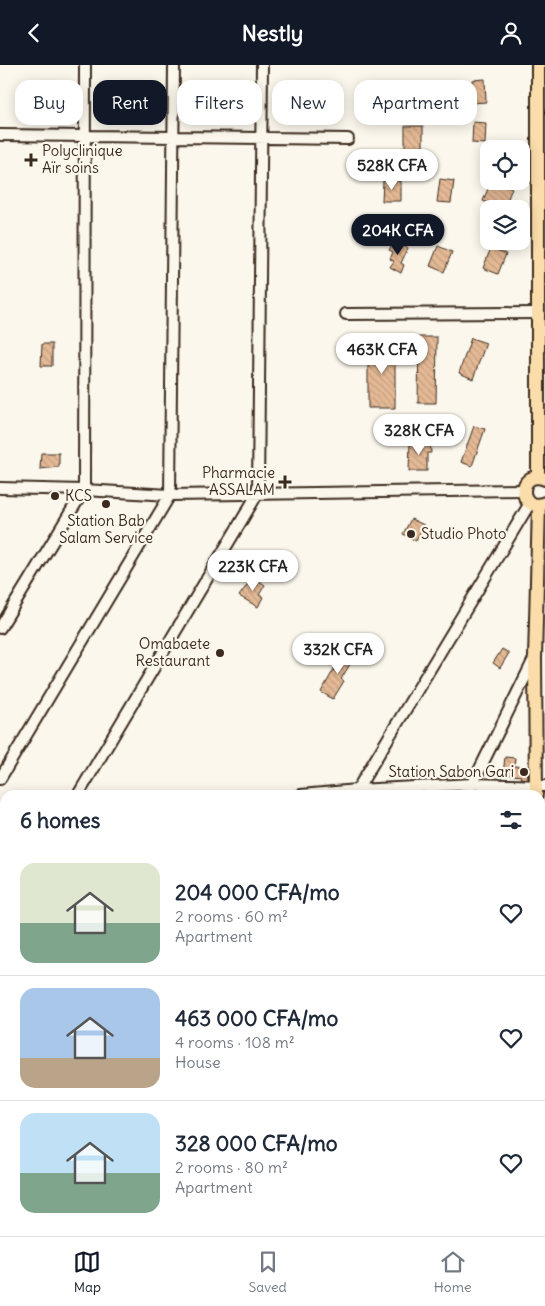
<!DOCTYPE html>
<html lang="en">
<head>
<meta charset="utf-8">
<style>
	:root { --surface:#fff; --page:#f6f6f7; --text:#1f2937; --muted:#747a83; --line:#e0e1e3; --accent:#111827 }
	body { margin:0; font-family:Delius,sans-serif; background:var(--page); color:var(--text); height:100vh; display:flex; flex-direction:column; font-size:19px; white-space:nowrap }
	* { box-sizing:border-box; margin:0 }
	p { font-size:16px; color:var(--muted) }
	.icon { flex:none; width:28px; height:28px; fill:none; stroke:currentColor; stroke-width:2; stroke-linecap:round; stroke-linejoin:round }
	.map { position:relative; flex:1; overflow:hidden }
	.side { position:absolute; left:0px; top:725px; width:545px; height:446px; display:flex; flex-direction:column; background:var(--surface); border-radius:15px 15px 0 0; box-shadow:0 2px 12px #0003 }
	.side>* { flex:none }
	.hud { position:absolute; left:15px; top:15px; width:515px; height:45px; display:flex; gap:10px }
	.tools { position:absolute; left:480px; top:75px; display:grid; gap:10px }
	.tools a { display:grid; place-items:center; width:50px; height:50px; border-radius:10px; background:var(--surface); box-shadow:0 2px 12px #0003; font-size:25px }
	.price { position:absolute; translate:-50% -42px; padding:0 11px; border-radius:18px; background:#fff; color:#222; font-size:16px; line-height:32px; filter:drop-shadow(0 1px 2px #0008) }
	.price::after { content:''; position:absolute; left:50%; top:30px; width:15px; height:11px; margin-left:-8px; background:inherit; clip-path:polygon(0 0,100% 0,50% 100%) }
	.price.selected { background:var(--accent); color:#fff }
	ul { padding:0; list-style:none }
	li { display:flex; align-items:center; gap:15px; height:125px; padding:0 20px }
	li+li { border-top:1px solid var(--line) }
	li span { display:grid; place-items:center; flex:none; width:140px; height:100px; border-radius:15px; color:#555 }
	li>.icon { margin-inline-start:auto }
	span .icon { width:60px; height:60px; fill:#fffc; stroke-width:1 }
	li b { font-size:21px }
	h2 { display:flex; justify-content:space-between; align-items:center; height:60px; padding:0 20px; font-size:21px }
	.tag { padding:0 18px; border-radius:15px; background:var(--surface); box-shadow:0 2px 12px #0003; font-size:18px; line-height:45px }
	.tag.selected { background:var(--accent); color:#fff }
	header { display:flex; justify-content:space-between; align-items:center; height:65px; padding:0 20px; background:var(--accent); color:#fff; font-size:22px; font-weight:700 }
	.dock { display:flex; justify-content:space-around; align-items:center; height:70px; border-top:1px solid var(--line); background:var(--surface); font-size:14px; color:var(--muted) }
	.dock a { display:grid; justify-items:center; gap:2px }
	.dock .selected { color:var(--accent) }
	.map>svg:first-child { display:block }
	.building { fill:url(#building-back-hatch); stroke:#3b2a1e }
	.lines { fill:none; stroke-linecap:round; stroke-linejoin:round }
	.minor-casing { stroke:#3b2a1e; stroke-width:14 }
	.major-casing { stroke:#3b2a1e; stroke-width:16 }
	.minor { stroke:#fbf7ec; stroke-width:10 }
	.major { stroke:#faddab; stroke-width:12 }
	.poi-dot { fill:#3b2a1e; stroke:#fbf7ec; stroke-width:2 }
	.labels { text-anchor:middle; stroke-width:4.5; stroke-linejoin:round; paint-order:stroke }
	.poi-label { font-size:15px; fill:#3b2a1e; stroke:#fbf7ec; text-anchor:start }
</style>
</head>
<body>
<header><svg class="icon" aria-label="back" viewBox="0 0 24 24"><path d="M15 5l-7 7 7 7"/></svg>Nestly<svg class="icon" aria-label="person" viewBox="0 0 24 24"><circle cx="12" cy="8" r="4"/><path d="M4 21q1-7 8-7t8 7"/></svg></header>
<div class="map">
<svg width="545" height="1171" viewBox="0 0 545 1171">
	<defs>
		<pattern id="building-back-hatch" width="6" height="6" patternUnits="userSpaceOnUse" patternTransform="scale(1.25)"><rect width="6" height="6" fill="#e4b995"/><path d="M-1 5l2 2M0 0l6 6M5-1l2 2" fill="none" stroke="#c49f80"/></pattern>
	</defs>
	<rect width="100%" height="100%" fill="#fbf7ec"/>
	<filter id="ink" filterUnits="userSpaceOnUse"><feTurbulence type="fractalNoise" baseFrequency=".02" numOctaves="2"/><feDisplacementMap in="SourceGraphic" scale="10" xChannelSelector="R" yChannelSelector="G"/><feConvolveMatrix kernelMatrix="1 2 1 2 8 2 1 2 1" color-interpolation-filters="sRGB"/></filter>
	<g filter="url(#ink)">
		<!-- building -->
		<path class="building" d="M485 14 486 37 472 38V15Z
			M294 19H305L304 33H294Z
			M406 21H421V42H406Z
			M473 57 486 58 485 79 472 78Z
			M405 61H423V83H405Z
			M440 114 454 116 451 138 437 137Z
			M383 116H401V136H382Z
			M491 116H495L512 123 504 144 483 136Z
			M394 176 408 183 401 198 404 200 401 208 390 202 394 196 390 194 393 187 389 185Z
			M438 181 452 187 444 207 430 201Z
			M491 183 506 189 498 209 483 203Z
			M419 272H437L436 338H418Z
			M471 273 486 278 473 314 459 308Z
			M368 276H395V343H368Z
			M42 279H52V301H41Z
			M474 361 485 364 472 401 461 397Z
			M430 376 431 388H427V406H409L410 377Z
			M41 388H59V402L40 404Z
			M411 454 424 460 416 476 403 469Z
			M253 512 265 520 259 530 263 532 258 542 239 531Z
			M502 584 509 588 500 603 493 598Z
			M345 585 355 591 341 614 344 616 333 634 321 627Z
			M505 692 515 693 514 701 528 702 527 714 520 713 521 711 503 709Z"/>
		<g class="lines">
			<!-- minor casing -->
			<g class="minor-casing">
				<path id="minor" d="M0 70 348 74
					M346 249 539 248
					M0 423 84 425 170 430 524 425
					M0 563 84 425 85 0
					M0 714 170 430 174 0
					M78 730 258 428 262 0
					M301 730 357 725 473 719 545 721
					M354 730 530 438
					M467 730 534 594
					M0 756 5 755
					M0 909H5
					M540 949H545
					M0 1011 1 997 5 989
					M0 1024 5 1019
					M0 1094 5 1093
					M93 1166 102 1171
					M476 1166 485 1171
					M110 1171 112 1166
					M197 1171 199 1166
					M279 1171 281 1166
					M376 1171 377 1166"/>
			</g>
			<!-- major casing -->
			<g class="major-casing">
				<path id="major" d="M538 0V412
					M545 414C517 403 517 449 545 438
					M536 730 535 593 539 440
					M535 1171V1166"/>
			</g>
			<!-- minor -->
			<use href="#minor" class="minor"/>
			<!-- major -->
			<use href="#major" class="major"/>
		</g>
	</g>
	<!-- markers -->
	<g class="poi-dot">
		<path d="M28.5 87.5h5v5h5v5h-5v5h-5v-5h-5v-5h5z"/>
		<path d="M282.5 409.5h5v5h5v5h-5v5h-5v-5h-5v-5h5z"/>
		<circle cx="55" cy="431" r="5"/>
		<circle cx="106" cy="439" r="5"/>
		<circle cx="411" cy="469" r="5"/>
		<circle cx="220" cy="588" r="5"/>
		<circle cx="524" cy="707" r="5"/>
	</g>
	<g class="labels">
		<!-- poi labels -->
		<g class="poi-label">
			<text x="42" y="91">Polyclinique<tspan x="42" dy="17">Aïr soins</tspan></text>
			<text x="275" y="413" text-anchor="end">Pharmacie<tspan x="275" dy="17">ASSALAM</tspan></text>
			<text x="65" y="436">KCS</text>
			<text x="106" y="461" text-anchor="middle">Station Bab<tspan x="106" dy="17">Salam Service</tspan></text>
			<text x="421" y="474">Studio Photo</text>
			<text x="210" y="584" text-anchor="end">Omabaete<tspan x="210" dy="17">Restaurant</tspan></text>
			<text x="514" y="712" text-anchor="end">Station Sabon Gari</text>
		</g>
	</g>
</svg>
<div class="tools">
<a><svg class="icon" aria-label="locate" viewBox="0 0 24 24"><circle cx="12" cy="12" r="6"/><path d="M12 2v4M12 18v4M2 12h4M18 12h4"/></svg></a>
<a><svg class="icon" aria-label="layers" viewBox="0 0 24 24"><path d="M12 4l9 5-9 5-9-5zM3 14l9 5 9-5"/></svg></a>
</div>
<b class="price" style="left:392px;top:126px">528K CFA</b>
<b class="price selected" style="left:398px;top:191px">204K CFA</b>
<b class="price" style="left:382px;top:310px">463K CFA</b>
<b class="price" style="left:419px;top:391px">328K CFA</b>
<b class="price" style="left:253px;top:527px">223K CFA</b>
<b class="price" style="left:338px;top:610px">332K CFA</b>
<div class="hud">
<a class="tag">Buy</a>
<a class="tag selected">Rent</a>
<a class="tag">Filters</a>
<a class="tag">New</a>
<a class="tag">Apartment</a>
</div>
<section class="side">
<h2>6 homes<svg class="icon" aria-label="filters" viewBox="0 0 24 24"><path d="M4 7h16M4 17h16"/><circle cx="9" cy="7" r="2"/><circle cx="15" cy="17" r="2"/></svg></h2>
<ul>
<li><span style="background:linear-gradient(#dfe7d0 60%,#7fa58c 0)"><svg class="icon" aria-label="home" viewBox="0 0 24 24"><path d="M3 11l9-7 9 7M6 9v11h12V9"/></svg></span><div><b>204 000 CFA/mo</b><p>2 rooms · 60 m²</p><p>Apartment</p></div><svg class="icon" aria-label="heart" viewBox="0 0 24 24"><path d="M12 20l-8-8c-3-5 5-10 8-4 3-6 11-1 8 4z"/></svg></li>
<li><span style="background:linear-gradient(#a9c7e8 70%,#b9a48a 0)"><svg class="icon" aria-label="home" viewBox="0 0 24 24"><path d="M3 11l9-7 9 7M6 9v11h12V9"/></svg></span><div><b>463 000 CFA/mo</b><p>4 rooms · 108 m²</p><p>House</p></div><svg class="icon" aria-label="heart" viewBox="0 0 24 24"><path d="M12 20l-8-8c-3-5 5-10 8-4 3-6 11-1 8 4z"/></svg></li>
<li><span style="background:linear-gradient(#bfe0f5 60%,#7fa58c 0)"><svg class="icon" aria-label="home" viewBox="0 0 24 24"><path d="M3 11l9-7 9 7M6 9v11h12V9"/></svg></span><div><b>328 000 CFA/mo</b><p>2 rooms · 80 m²</p><p>Apartment</p></div><svg class="icon" aria-label="heart" viewBox="0 0 24 24"><path d="M12 20l-8-8c-3-5 5-10 8-4 3-6 11-1 8 4z"/></svg></li>
</ul>
</section>
</div>
<nav class="dock">
<a class="selected"><svg class="icon" aria-label="map" viewBox="0 0 24 24"><path d="M3 6l6-2 6 2 6-2v14l-6 2-6-2-6 2zM9 4v14M15 6v14"/></svg>Map</a>
<a><svg class="icon" aria-label="saved" viewBox="0 0 24 24"><path d="M7 4h10v16l-5-4-5 4z"/></svg>Saved</a>
<a><svg class="icon" aria-label="home" viewBox="0 0 24 24"><path d="M3 11l9-7 9 7M6 9v11h12V9"/></svg>Home</a>
</nav>
</body>
</html>
